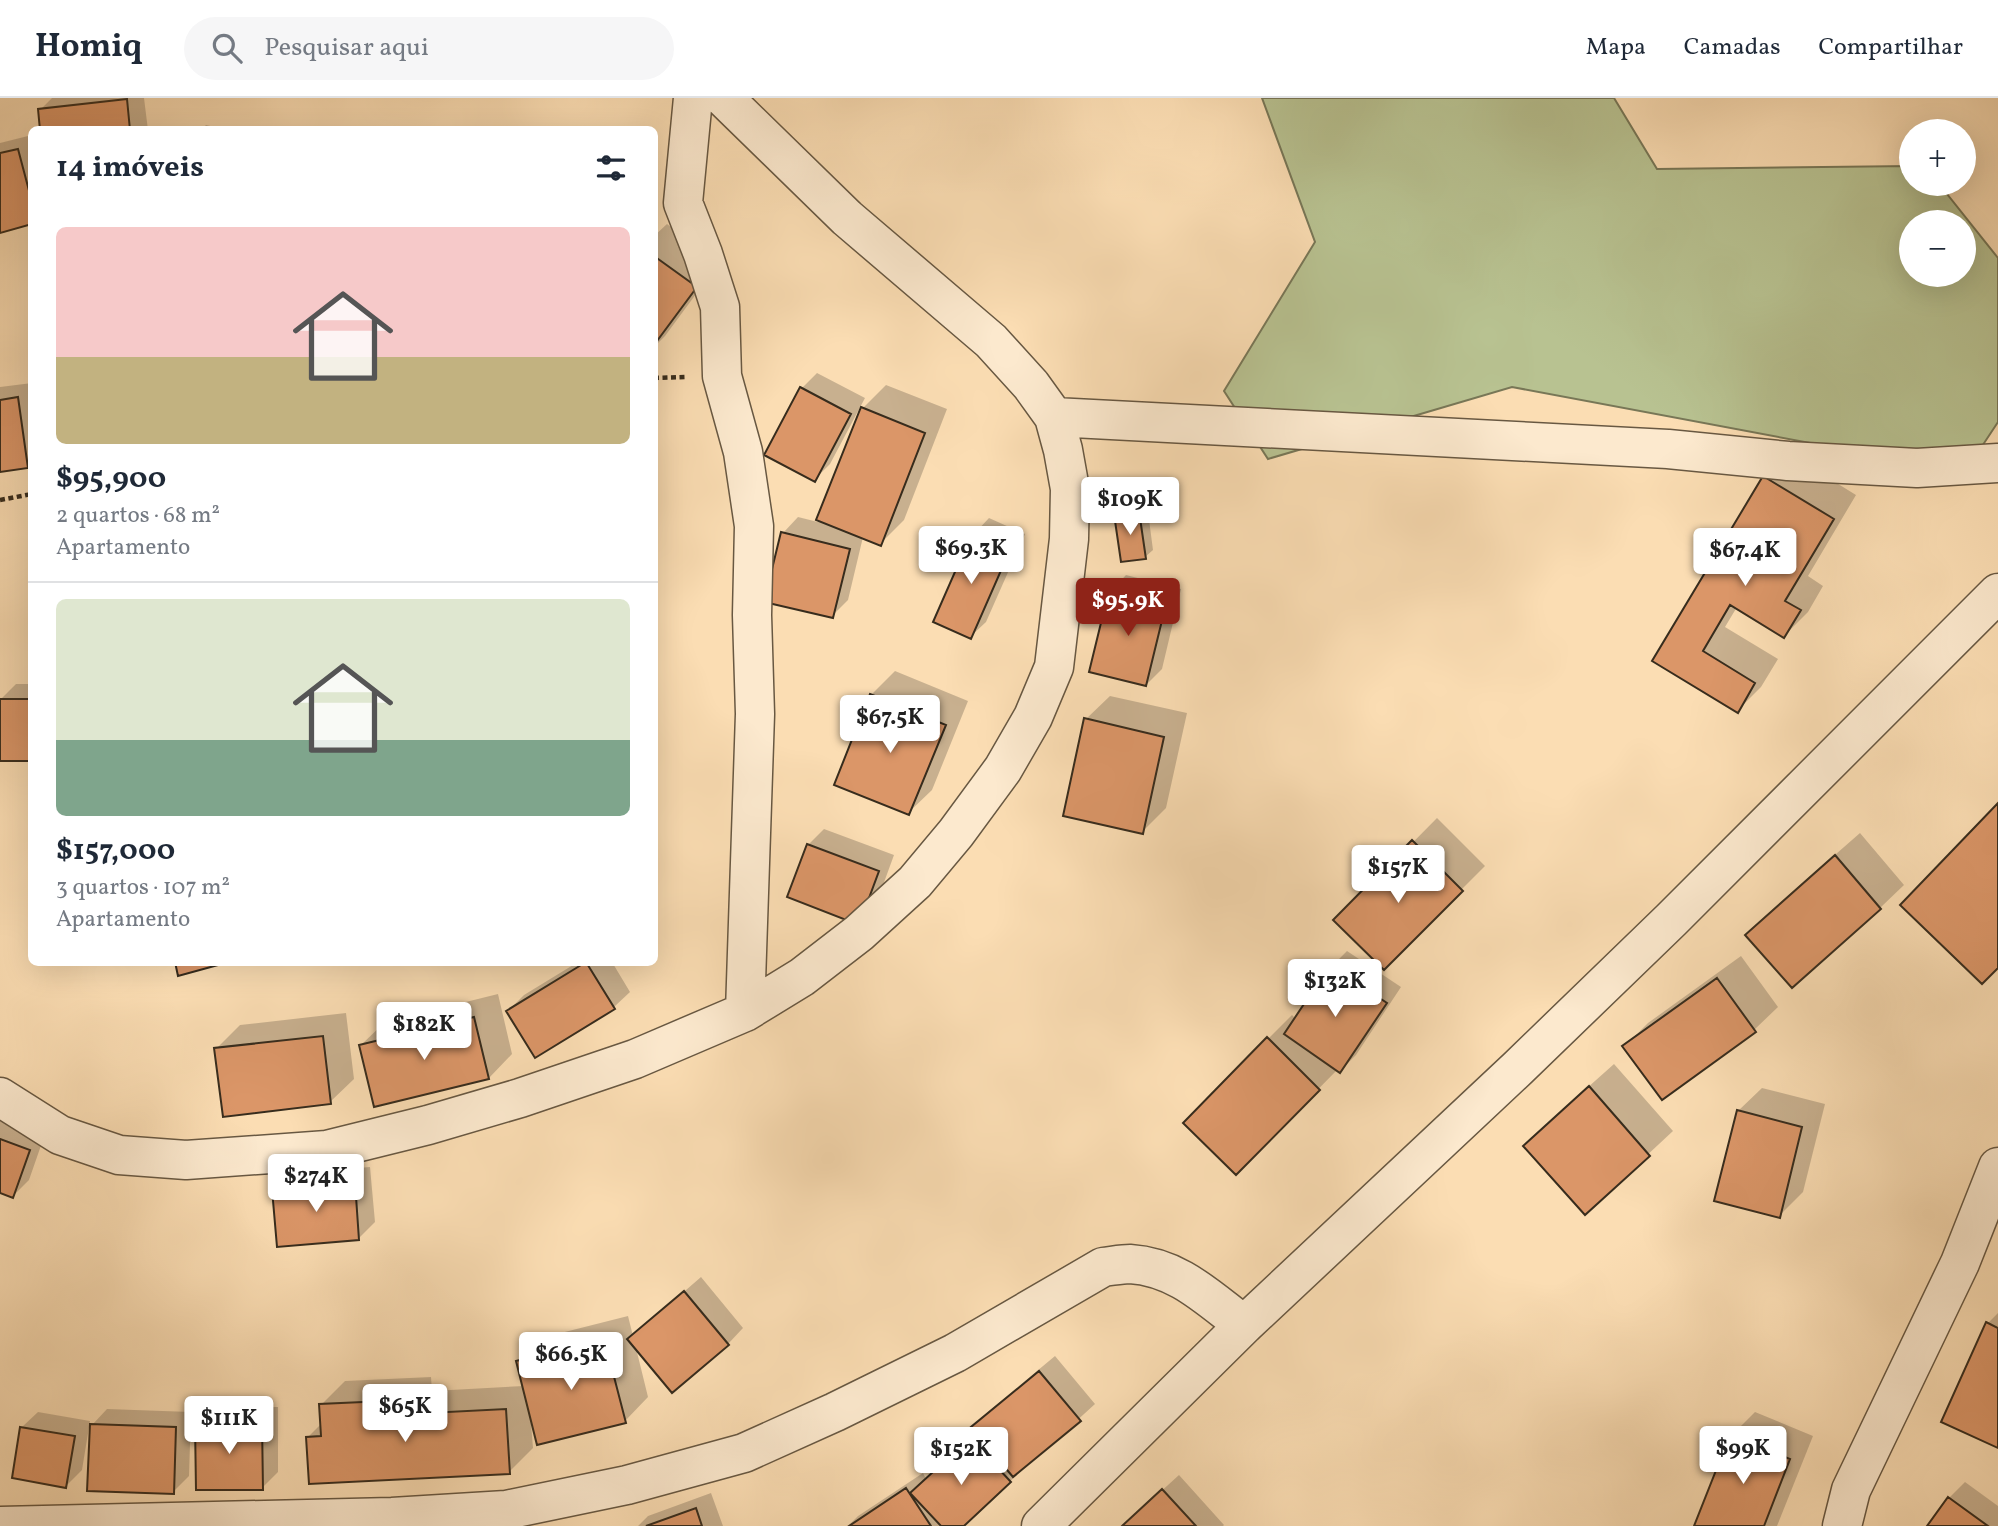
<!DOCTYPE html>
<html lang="pt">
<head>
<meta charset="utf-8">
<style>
	:root { --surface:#fff; --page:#f6f6f7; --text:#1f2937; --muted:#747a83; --line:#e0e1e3; --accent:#8f2418 }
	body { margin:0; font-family:Vollkorn,serif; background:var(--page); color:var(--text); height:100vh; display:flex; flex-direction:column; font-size:26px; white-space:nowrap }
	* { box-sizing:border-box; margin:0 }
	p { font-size:23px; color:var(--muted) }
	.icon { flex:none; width:38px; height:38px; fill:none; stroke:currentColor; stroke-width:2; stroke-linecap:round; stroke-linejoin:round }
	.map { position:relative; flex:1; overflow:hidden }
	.side { position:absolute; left:28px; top:28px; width:630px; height:840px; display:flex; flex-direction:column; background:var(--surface); border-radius:10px; box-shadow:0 7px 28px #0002 }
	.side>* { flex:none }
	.buttons { position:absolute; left:1899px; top:21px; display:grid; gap:14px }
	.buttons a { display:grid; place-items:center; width:77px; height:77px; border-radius:50%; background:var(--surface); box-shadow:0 7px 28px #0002; font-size:35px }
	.price { position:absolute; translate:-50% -60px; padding:0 16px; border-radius:7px; background:#fff; color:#222; font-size:23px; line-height:46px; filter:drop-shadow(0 2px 4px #0008) }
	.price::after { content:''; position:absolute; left:50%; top:42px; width:21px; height:16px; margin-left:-10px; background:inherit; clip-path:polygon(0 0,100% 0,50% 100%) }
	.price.on { background:var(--accent); color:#fff }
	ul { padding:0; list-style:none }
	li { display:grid; align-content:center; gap:14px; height:371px; padding:0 28px }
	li+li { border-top:2px solid var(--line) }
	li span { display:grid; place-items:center; height:217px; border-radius:10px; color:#555 }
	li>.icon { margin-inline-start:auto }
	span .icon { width:126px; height:126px; fill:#fffc; stroke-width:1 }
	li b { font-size:30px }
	h2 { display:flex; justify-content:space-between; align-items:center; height:84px; padding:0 28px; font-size:30px }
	header { display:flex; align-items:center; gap:42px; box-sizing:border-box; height:98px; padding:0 35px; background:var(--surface); border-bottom:2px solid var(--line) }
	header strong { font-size:33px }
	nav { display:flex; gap:38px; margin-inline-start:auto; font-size:24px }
	.search { width:490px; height:63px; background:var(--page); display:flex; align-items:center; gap:18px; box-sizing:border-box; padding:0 24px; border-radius:38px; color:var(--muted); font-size:26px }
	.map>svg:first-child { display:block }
	.green { fill:#b8c291; stroke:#787757; stroke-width:2; fill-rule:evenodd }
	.shadow { fill:#0003 }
	.building { fill:#db9668; stroke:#372c1d; stroke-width:2 }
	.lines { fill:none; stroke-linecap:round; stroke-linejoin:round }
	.street-casing { stroke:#685842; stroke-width:41 }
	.path { stroke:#372c1d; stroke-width:4.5; stroke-dasharray:5 3.5; stroke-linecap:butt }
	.street { stroke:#fce9ce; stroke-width:38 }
</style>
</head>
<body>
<header>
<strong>Homiq</strong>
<div class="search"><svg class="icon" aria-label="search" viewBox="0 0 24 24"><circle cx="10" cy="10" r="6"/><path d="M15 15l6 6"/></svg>Pesquisar aqui</div>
<nav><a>Mapa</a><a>Camadas</a><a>Compartilhar</a></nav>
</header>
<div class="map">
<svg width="1998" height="1428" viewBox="0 0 1998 1428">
	<rect width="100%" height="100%" fill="#fbddb3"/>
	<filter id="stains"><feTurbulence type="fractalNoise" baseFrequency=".00286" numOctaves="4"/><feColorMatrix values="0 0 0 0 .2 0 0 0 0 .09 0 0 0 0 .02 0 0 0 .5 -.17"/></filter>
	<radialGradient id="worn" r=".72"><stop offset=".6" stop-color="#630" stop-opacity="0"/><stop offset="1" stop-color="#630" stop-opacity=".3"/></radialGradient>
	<!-- green -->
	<path class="green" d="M1262 0H1614L1657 71 1911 68V86H1939L1998 160V324L1965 374 1512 289 1268 361 1224 293 1315 144ZM1911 124H1964V177H1911Z"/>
	<!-- shadow -->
	<path class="shadow" d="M52 0H144L148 32H42L40 12Z
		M206 27 227 32H201Z
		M32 37V125L0 133V45Z
		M667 126 719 165 665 238 654 249V138Z
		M817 275 865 300 830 366 814 382 802 290Z
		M32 285V364L28 368 0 372V289Z
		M886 287 947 311 904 422 880 446 863 439 848 502 832 518 783 435 798 419 818 424 863 310Z
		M1788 355 1856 397 1808 478 1823 488 1808 514 1784 538 1737 509 1725 529 1778 561 1761 589 1738 612 1655 562 1764 379Z
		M1147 406 1153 452 1145 459 1116 417 1123 409Z
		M989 420 1025 436 986 524 970 539 935 523 974 436Z
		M1126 477 1181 491 1162 571 1146 587 1111 493Z
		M895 573 968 603 932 692 908 715 871 597Z
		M16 586H32V661L0 602Z
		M1110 598 1187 615 1166 710 1142 734 1086 621Z
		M1437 720 1485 768 1384 869 1336 822Z
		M824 731 894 757 875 809 808 747Z
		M1860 735 1904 787 1880 810 1747 837 1771 813Z
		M1347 853 1401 889 1356 957 1340 973 1338 971 1236 1075 1268 941 1292 917 1296 921 1332 868Z
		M1741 858 1778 909 1754 932 1625 948 1648 925Z
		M578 864H612L630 894 614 909 508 913 524 897Z
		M498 896 512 956 489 980 361 947 385 924Z
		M346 915 354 981 330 1004 216 951 240 927Z
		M1614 966 1673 1033 1585 1115 1549 1024Z
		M1762 990 1825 1006 1803 1094 1779 1118 1738 1013Z
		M0 1020 45 1036 29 1082 13 1098 0 1094Z
		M370 1069 375 1124 359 1140 274 1092 290 1076Z
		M701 1179 743 1230 728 1246 636 1250 648 1299 625 1323 531 1325 533 1350 509 1374 308 1339 322 1325 321 1307 345 1283 431 1279 432 1293 524 1288 518 1264 541 1240 628 1218 633 1238Z
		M1998 1215V1348L1988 1225Z
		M1055 1258 1095 1306 961 1428H848L858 1418 923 1375 926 1381 978 1334 974 1329 989 1313Z
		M278 1309V1374L262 1390 197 1326 213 1310Z
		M107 1311 191 1314 189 1378 173 1394 92 1327Z
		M38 1314 90 1323 82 1372 66 1388 22 1329Z
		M1755 1314 1813 1338 1777 1428H1696L1731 1338Z
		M1179 1377 1224 1427 1223 1428H1123Z
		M1965 1384 1998 1408V1428H1929L1949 1400Z
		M711 1395 723 1428H638L648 1418Z"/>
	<!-- building -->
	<path class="building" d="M127 1 130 32H40L38 11Z
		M18 51 32 104V126L0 135V55Z
		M654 158 697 189 654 247Z
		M800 289 851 316 815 384 764 357Z
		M18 299 28 370 0 374V302Z
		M861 309 925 335 881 448 816 422Z
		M1763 378 1834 421 1785 503 1801 512 1784 540 1730 507 1703 553 1755 585 1738 615 1652 563Z
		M1139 413 1146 461 1121 464 1114 416Z
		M781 434 850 451 833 520 764 504Z
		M972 435 1010 452 971 541 933 524Z
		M1109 492 1166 506 1146 588 1089 574Z
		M870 596 946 627 909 717 834 687Z
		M0 601H32V663H0Z
		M1084 620 1164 639 1143 736 1063 718Z
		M1998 705V870L1982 886 1900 807Z
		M1412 742 1463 793 1384 872 1333 822Z
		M807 746 879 773 859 827 787 799Z
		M1835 757 1881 811 1792 890 1745 837Z
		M175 864H229L178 878Z
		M586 864 615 911 535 960 506 913Z
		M1330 867 1387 905 1340 975 1284 936Z
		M1717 880 1756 934 1662 1002 1622 948Z
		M474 919 489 981 374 1009 359 947Z
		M323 938 331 1006 223 1019 214 950Z
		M1267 939 1320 992 1236 1077 1183 1025Z
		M1589 988 1650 1058 1585 1117 1523 1048Z
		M1737 1012 1802 1029 1780 1120 1714 1103Z
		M0 1041 30 1052 13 1100 0 1095Z
		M355 1084 359 1142 277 1149 272 1091Z
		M684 1193 729 1247 672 1295 627 1241Z
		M1986 1224 1998 1230V1350L1941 1324Z
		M604 1240 626 1325 537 1347 516 1263Z
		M1039 1273 1081 1323 1013 1379 971 1329Z
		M408 1302 409 1316 506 1311 510 1376 309 1386 306 1339 321 1338 319 1306Z
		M262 1324 263 1392H196L195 1325Z
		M90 1326 176 1329 174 1396 87 1393Z
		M20 1329 75 1338 66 1390 12 1380Z
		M1730 1337 1790 1361 1764 1428H1694Z
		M970 1340 1011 1384 964 1428H941L910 1395Z
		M906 1390 931 1428H849Z
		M1162 1391 1196 1428H1122Z
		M1948 1399 1988 1428H1927Z
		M696 1410 702 1428H646Z"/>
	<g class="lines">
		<!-- street casing -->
		<g class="street-casing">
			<path id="street" d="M693 0 683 105 703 156 720 209 722 278 743 354 754 428 752 517 755 616 745 914
				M1054 319 1668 351 1788 363 1917 370 1998 365
				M0 999 60 1037 119 1057 186 1062 327 1052 428 1027 520 1000 635 961 745 914 802 879 859 835 915 784 956 735 1003 671 1033 619 1054 569 1069 441 1070 391 1063 352 1054 319 1031 287 991 243 847 120 724 0
				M0 1428 392 1419 506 1412 627 1387 744 1355 835 1314 955 1255 1103 1169C1112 1168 1122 1166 1130 1166 1178 1169 1208 1200 1244 1227
				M1041 1428 1244 1227 1518 970 1671 822 1998 495
				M1842 1428 1851 1392 1960 1165 1998 1069"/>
		</g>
		<!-- path -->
		<path class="path" d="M654 280 686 279
			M0 402 32 396"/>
		<!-- street -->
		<use href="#street" class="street"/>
	</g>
	<rect width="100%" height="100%" filter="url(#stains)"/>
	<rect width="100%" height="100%" fill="url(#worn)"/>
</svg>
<div class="buttons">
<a>+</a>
<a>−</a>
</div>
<b class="price" style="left:1130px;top:439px">$109K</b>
<b class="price" style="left:971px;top:488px">$69.3K</b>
<b class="price" style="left:1745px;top:490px">$67.4K</b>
<b class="price on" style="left:1128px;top:540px">$95.9K</b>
<b class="price" style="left:890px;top:657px">$67.5K</b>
<b class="price" style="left:1398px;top:807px">$157K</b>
<b class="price" style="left:1335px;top:921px">$132K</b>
<b class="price" style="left:424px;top:964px">$182K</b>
<b class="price" style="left:316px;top:1116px">$274K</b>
<b class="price" style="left:571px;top:1294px">$66.5K</b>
<b class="price" style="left:405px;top:1346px">$65K</b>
<b class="price" style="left:229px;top:1358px">$111K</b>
<b class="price" style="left:1743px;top:1388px">$99K</b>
<b class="price" style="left:961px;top:1389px">$152K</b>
<section class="side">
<h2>14 imóveis<svg class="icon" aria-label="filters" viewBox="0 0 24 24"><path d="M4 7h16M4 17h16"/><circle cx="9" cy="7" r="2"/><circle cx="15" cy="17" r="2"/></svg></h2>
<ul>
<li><span style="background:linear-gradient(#f6c9c9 60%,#c2b280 0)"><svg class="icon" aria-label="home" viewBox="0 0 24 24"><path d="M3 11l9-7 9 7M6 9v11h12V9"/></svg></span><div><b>$95,900</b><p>2 quartos · 68 m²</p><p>Apartamento</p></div></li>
<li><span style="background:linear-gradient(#dfe7d0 65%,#7fa58c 0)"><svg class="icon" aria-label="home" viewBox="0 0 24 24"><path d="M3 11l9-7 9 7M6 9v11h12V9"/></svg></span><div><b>$157,000</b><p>3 quartos · 107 m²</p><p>Apartamento</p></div></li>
</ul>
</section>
</div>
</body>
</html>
